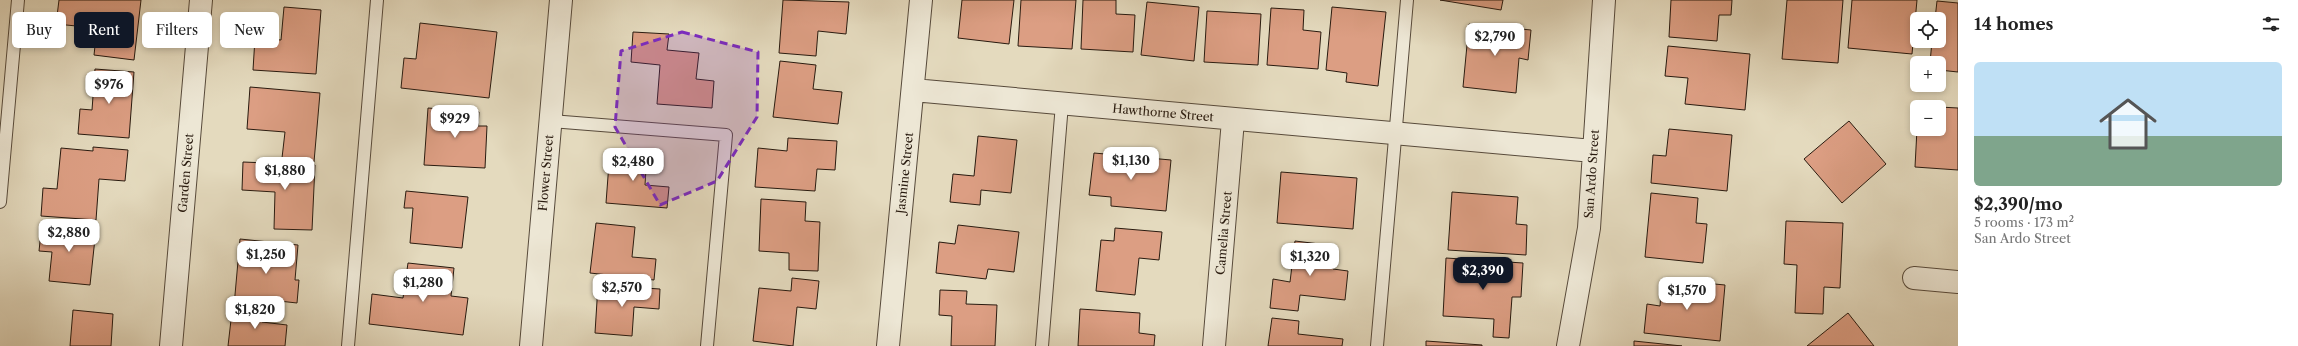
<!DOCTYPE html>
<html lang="en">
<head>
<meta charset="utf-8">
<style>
	:root { --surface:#fff; --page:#f2f2f2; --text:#222; --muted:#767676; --accent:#111827 }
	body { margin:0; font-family:"Libre Caslon Text",serif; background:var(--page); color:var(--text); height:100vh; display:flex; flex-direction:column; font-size:15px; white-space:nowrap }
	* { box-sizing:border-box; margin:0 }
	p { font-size:13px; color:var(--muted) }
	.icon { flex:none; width:22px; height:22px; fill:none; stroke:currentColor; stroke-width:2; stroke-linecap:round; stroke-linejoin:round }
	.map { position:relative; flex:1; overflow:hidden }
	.details { display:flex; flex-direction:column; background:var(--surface); width:340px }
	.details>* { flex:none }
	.guide { position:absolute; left:12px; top:12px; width:380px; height:36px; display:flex; gap:8px }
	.fabs { position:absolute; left:1910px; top:12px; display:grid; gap:8px }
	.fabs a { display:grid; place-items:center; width:36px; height:36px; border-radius:6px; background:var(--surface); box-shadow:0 2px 6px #0003; font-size:20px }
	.price { position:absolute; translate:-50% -34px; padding:0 9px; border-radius:8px; background:#fff; color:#222; font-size:13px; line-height:26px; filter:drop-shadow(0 1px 2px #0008) }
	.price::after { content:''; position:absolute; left:50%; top:24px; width:12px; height:9px; margin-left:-6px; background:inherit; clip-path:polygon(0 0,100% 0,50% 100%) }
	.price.active { background:var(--accent); color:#fff }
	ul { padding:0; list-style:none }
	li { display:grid; align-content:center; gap:8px; height:212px; padding:0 16px }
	li span { display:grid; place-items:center; height:124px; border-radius:6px; color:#555 }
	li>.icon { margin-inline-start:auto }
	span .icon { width:72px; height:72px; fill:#fffc; stroke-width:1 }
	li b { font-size:17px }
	h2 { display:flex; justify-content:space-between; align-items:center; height:48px; padding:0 16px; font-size:17px }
	.chip { padding:0 14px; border-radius:6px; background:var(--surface); box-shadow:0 2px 6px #0003; font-size:14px; line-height:36px }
	.chip.active { background:var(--accent); color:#fff }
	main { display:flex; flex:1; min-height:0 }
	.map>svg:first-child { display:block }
	.building { fill:#dc9e83; stroke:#281a0f }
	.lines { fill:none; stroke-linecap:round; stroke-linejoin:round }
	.service-casing { stroke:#574a3b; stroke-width:14 }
	.minor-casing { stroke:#574a3b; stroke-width:24 }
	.service { stroke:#ede7d5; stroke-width:12 }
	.minor { stroke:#ede7d5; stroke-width:22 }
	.marked { fill:#7b2cbf; fill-opacity:0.2; stroke:#7b2cbf; stroke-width:3; stroke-dasharray:8 5; stroke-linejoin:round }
	.labels { text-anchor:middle; stroke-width:3; stroke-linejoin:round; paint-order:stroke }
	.street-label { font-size:12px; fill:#281a0f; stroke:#ede7d5 }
</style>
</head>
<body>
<main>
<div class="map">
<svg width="1958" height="346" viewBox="0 0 1958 346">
	<rect width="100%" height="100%" fill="#e4dabe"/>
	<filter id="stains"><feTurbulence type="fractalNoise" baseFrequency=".005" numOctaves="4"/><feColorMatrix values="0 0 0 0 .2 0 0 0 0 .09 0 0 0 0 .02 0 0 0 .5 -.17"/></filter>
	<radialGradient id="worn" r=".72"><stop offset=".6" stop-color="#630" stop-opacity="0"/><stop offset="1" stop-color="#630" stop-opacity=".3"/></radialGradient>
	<!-- building -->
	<path class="building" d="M59 0H141L134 60 94 55 97 28 56 24Z
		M783 0 849 2 846 34 818 31 816 56 779 53Z
		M962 0H1014L1009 44 958 38Z
		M1021 0H1076L1072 49 1018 46Z
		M1083 0H1116V14L1135 15 1133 52 1081 49Z
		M1440 0H1503L1501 10Z
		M1671 0H1732L1731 15H1719L1717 41 1669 37Z
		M1787 0H1843L1838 63 1782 59Z
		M1852 0H1917L1912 54 1848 48Z
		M1937 1 1958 3V72L1939 70V63H1930L1932 41H1939V19H1935Z
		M1147 2 1199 7 1194 61 1141 55Z
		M284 7 321 10 316 74 253 70 255 38 281 40Z
		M1332 7 1386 12 1378 86 1346 82 1347 73 1326 70Z
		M1271 8 1304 10 1303 30 1321 32 1318 69 1267 65Z
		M1207 11 1261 14 1258 65 1204 62Z
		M420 23 497 32 489 98 401 88 404 58 416 59Z
		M1469 24 1531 30 1528 60 1519 58 1516 93 1463 87Z
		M633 32 669 34 667 50 699 53 696 79 714 81 712 108 657 104 660 65 631 62Z
		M1668 46 1750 54 1745 110 1685 104 1688 78 1665 76Z
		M780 61 816 65 813 89 842 92 838 124 773 117Z
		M95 69 134 72 129 138 78 134 80 109 92 110Z
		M250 87 320 93 314 162 282 158 285 132 247 129Z
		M1939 107 1958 108V170L1915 167 1917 129H1939Z
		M428 108 479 112 478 126H487L485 168 424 165Z
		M1849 121 1886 164 1842 203 1804 159Z
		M1669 129 1732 135 1727 191 1651 183 1653 155 1666 156Z
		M978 136 1017 140 1011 193 981 190 980 205 950 202 953 174 974 176Z
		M788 138 837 141 835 170 817 169 815 191 755 187 758 148 787 151Z
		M93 147 128 150 125 181 99 179 96 220 41 216 43 188 57 189 61 148 93 151Z
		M610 150 647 153 645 185 669 187 667 208 606 203Z
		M1094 153 1171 160 1166 211 1111 206V197L1089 195Z
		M243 162 315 165 312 230 274 229 275 192 242 190Z
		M1281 172 1357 178 1353 229 1277 223Z
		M406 191 468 197 462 248 410 243 413 208H404Z
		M1452 192 1518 197 1516 224 1527 225 1526 255 1448 250Z
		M1651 193 1698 198 1696 223 1707 224 1703 263 1645 257Z
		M761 199 806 202 805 221 820 222 818 271 789 270V253L759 251Z
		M1786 221 1843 223 1840 288 1824 287 1823 314 1795 313 1797 265 1784 264Z
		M42 223 96 229 90 285 49 281 52 252 39 251Z
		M596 223 635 227 632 257 656 259 654 280 590 273Z
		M958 225 1019 232 1014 272 988 269 986 279 936 273 939 242 955 244Z
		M1115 228 1162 232 1159 260 1139 258 1135 295 1096 291 1101 240 1114 241Z
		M240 239 298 245 295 280H299L297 303 279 301 278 310 234 306Z
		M1295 241 1336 246 1333 269 1348 271 1345 300 1300 295 1298 311 1270 308 1273 279 1290 282Z
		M1446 258 1523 263 1521 297H1512L1509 338 1493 337 1494 319 1443 316Z
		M408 263 454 268 451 296 468 298 463 335 369 324 372 294 403 298Z
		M792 278 819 281 816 309 797 307 793 346 753 341 759 288 791 291Z
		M1662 279 1725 285 1720 341 1644 333 1647 304 1660 306Z
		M598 285 660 289 659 309 634 307 632 336 595 333Z
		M940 290 967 291 966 304 997 305 995 346H951L952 316 939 315Z
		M238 307 263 310 262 322 287 325 285 346H228L231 320 237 321Z
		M1080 309 1140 313 1139 333 1155 335 1154 346H1078Z
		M73 310 113 314 111 346H70Z
		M1848 313 1874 346H1807Z
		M1272 318 1299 321 1298 334 1343 339 1342 346H1268Z
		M1426 341 1482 345V346H1426Z
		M1634 341 1682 346H1634Z"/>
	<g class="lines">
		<!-- service casing -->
		<g class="service-casing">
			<path id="service" d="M551 121 726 135 707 346
				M0 202 18 0
				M348 346 377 0
				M1042 346 1062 104
				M1377 346 1407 0"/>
		</g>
		<!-- minor casing -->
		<g class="minor-casing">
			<path id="minor" d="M913 90 1593 151
				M1914 278 1958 282
				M171 346 201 0
				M531 346 561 0
				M888 346 921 0
				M1214 346 1233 120
				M1568 346 1589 228 1604 0"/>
		</g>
		<!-- service -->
		<use href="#service" class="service"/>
		<!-- minor -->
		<use href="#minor" class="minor"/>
	</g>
	<!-- marked area -->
	<path class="marked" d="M682 32 758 52 757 117 717 181 660 205 615 127 621 51Z"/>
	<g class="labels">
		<!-- street labels -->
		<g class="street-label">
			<text transform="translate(1163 113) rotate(5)" y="4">Hawthorne Street</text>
			<text transform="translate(186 173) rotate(-85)" y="4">Garden Street</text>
			<text transform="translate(546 173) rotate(-85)" y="4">Flower Street</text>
			<text transform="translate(905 173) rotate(-84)" y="4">Jasmine Street</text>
			<text transform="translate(1592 174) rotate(-86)" y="4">San Ardo Street</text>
			<text transform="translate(1224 233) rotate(-85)" y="4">Camelia Street</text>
		</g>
	</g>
	<rect width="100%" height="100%" filter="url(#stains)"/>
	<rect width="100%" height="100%" fill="url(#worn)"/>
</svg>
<div class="fabs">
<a><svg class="icon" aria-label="locate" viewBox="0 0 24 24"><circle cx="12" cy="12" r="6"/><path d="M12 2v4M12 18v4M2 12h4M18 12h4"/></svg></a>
<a>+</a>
<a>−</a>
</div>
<b class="price" style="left:1495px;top:57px">$2,790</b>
<b class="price" style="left:109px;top:105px">$976</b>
<b class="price" style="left:455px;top:139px">$929</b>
<b class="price" style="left:1131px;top:181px">$1,130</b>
<b class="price" style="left:633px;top:182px">$2,480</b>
<b class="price" style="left:285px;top:191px">$1,880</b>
<b class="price" style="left:69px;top:253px">$2,880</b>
<b class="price" style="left:266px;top:275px">$1,250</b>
<b class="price" style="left:1310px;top:277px">$1,320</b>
<b class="price active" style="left:1483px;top:291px">$2,390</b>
<b class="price" style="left:423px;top:303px">$1,280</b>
<b class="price" style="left:622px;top:308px">$2,570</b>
<b class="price" style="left:1687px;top:311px">$1,570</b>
<b class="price" style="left:255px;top:330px">$1,820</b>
<div class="guide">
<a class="chip">Buy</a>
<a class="chip active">Rent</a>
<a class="chip">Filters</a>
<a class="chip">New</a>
</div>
</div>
<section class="details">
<h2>14 homes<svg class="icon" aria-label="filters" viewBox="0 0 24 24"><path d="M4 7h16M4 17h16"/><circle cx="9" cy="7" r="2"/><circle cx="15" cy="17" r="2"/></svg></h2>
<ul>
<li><span style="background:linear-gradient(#bfe0f5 60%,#7fa58c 0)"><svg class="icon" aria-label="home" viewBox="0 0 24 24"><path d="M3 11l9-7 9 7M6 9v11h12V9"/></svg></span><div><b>$2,390/mo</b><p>5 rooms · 173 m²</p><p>San Ardo Street</p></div></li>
</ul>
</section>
</main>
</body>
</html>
